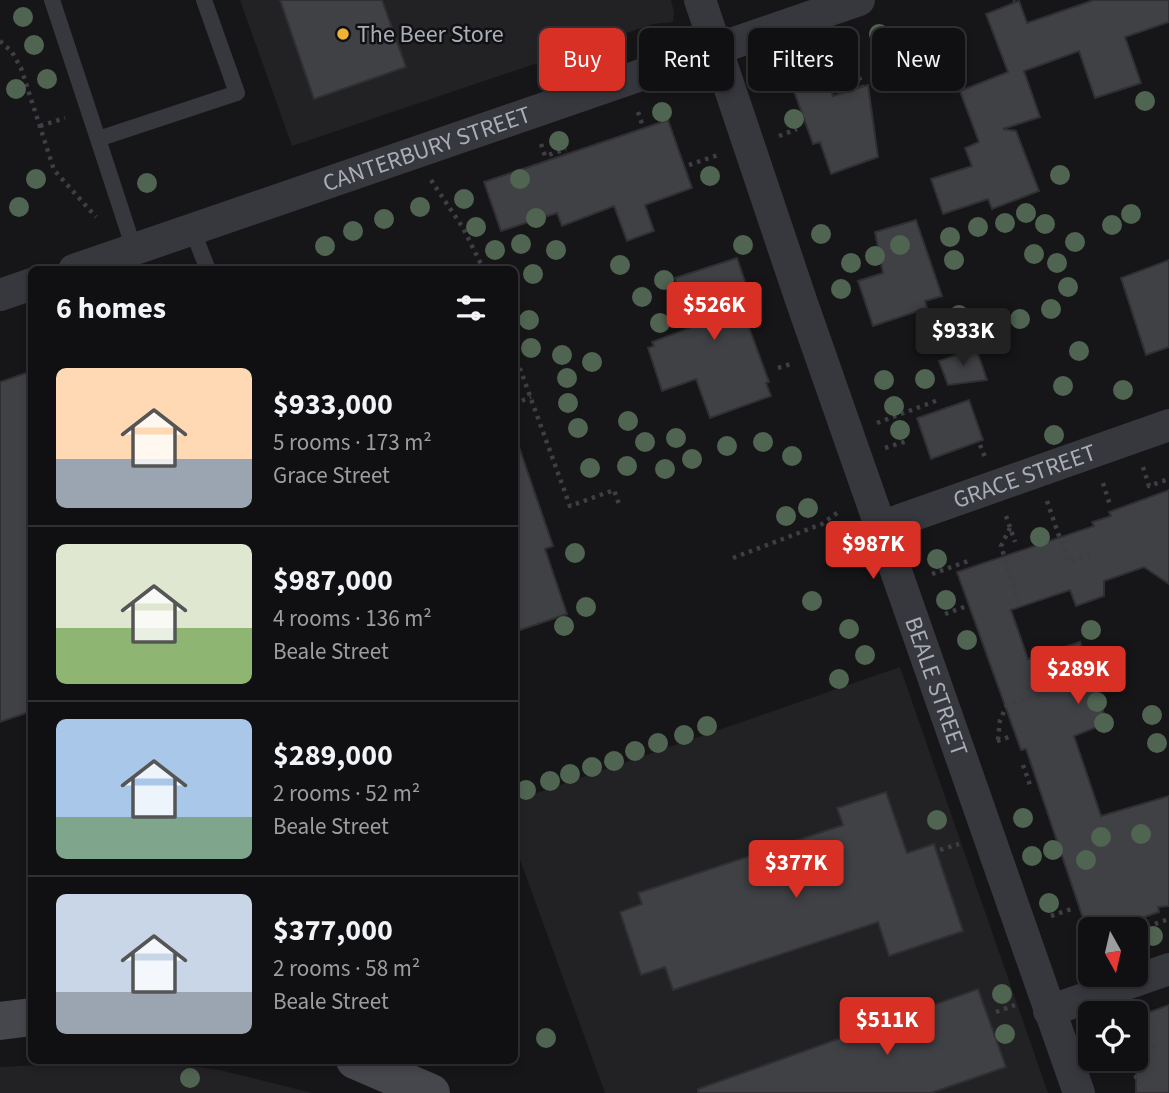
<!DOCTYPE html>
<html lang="en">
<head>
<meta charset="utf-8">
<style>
	:root { --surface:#101012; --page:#19191b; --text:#f1f3f6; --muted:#9c9d9f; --line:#303032; --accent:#d93025 }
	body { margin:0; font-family:"Source Sans 3",sans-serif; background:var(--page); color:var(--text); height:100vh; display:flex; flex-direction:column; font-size:26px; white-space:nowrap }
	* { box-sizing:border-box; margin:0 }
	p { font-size:23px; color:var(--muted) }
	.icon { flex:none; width:38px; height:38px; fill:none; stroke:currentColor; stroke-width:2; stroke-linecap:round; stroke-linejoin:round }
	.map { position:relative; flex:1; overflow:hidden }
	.drawer { position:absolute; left:28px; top:266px; width:490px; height:798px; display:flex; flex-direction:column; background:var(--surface); border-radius:10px; box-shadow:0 4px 10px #0003,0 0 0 2px var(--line) }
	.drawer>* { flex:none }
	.hud { position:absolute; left:539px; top:28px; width:525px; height:63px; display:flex; gap:14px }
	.needle { width:46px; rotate:172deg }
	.buttons { position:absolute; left:1078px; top:917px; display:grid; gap:14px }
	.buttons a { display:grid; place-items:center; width:70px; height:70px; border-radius:10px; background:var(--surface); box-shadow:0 4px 10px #0003,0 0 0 2px var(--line); font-size:35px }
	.price { position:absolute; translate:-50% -60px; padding:0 16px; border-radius:7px; background:var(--accent); color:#fff; font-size:23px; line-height:46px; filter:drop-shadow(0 2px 4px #0008) }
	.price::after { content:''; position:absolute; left:50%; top:42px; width:21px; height:16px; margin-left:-10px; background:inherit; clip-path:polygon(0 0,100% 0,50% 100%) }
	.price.on { background:#222; color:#fff }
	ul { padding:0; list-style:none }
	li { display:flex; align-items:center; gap:21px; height:175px; padding:0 28px }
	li+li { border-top:2px solid var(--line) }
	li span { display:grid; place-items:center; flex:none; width:196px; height:140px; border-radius:10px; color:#555 }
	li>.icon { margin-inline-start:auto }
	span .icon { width:84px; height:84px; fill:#fffc; stroke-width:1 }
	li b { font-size:30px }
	h2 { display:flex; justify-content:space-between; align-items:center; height:84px; padding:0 28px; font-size:30px }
	.chip { padding:0 24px; border-radius:10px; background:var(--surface); box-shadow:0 4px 10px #0003,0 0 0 2px var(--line); font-size:24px; line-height:63px }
	.chip.on { background:var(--accent); color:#fff }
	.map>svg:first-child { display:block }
	.built { fill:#222225 }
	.building { fill:#404145; stroke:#303034; stroke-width:2 }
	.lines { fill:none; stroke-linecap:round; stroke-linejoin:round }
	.path { stroke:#3d3f44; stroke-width:4.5; stroke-dasharray:3.5 5; stroke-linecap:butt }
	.lane { stroke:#37383d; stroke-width:16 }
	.street { stroke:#37383d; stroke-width:32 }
	.secondary { stroke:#45474d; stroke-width:38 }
	.tree { fill:#506452 }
	.poi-dot { fill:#f2b134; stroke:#111113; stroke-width:2.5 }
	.labels { text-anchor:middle; stroke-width:5; stroke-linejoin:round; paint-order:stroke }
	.poi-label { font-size:24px; fill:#a8adb8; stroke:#111113; text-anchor:start }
	.street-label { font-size:24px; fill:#a8adb8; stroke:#111113 }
</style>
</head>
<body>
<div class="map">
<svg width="1169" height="1093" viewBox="0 0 1169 1093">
	<rect width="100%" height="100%" fill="#161618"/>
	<!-- built -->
	<path class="built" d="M240 0H671L674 12 673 22 653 24 292 146Z
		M900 667 1048 1093H605L519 857 515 844 514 801Z
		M140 1060 220 1070 313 1093H0V1067Z"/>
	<!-- building -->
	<path class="building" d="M280 0H382L406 67 314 99Z
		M1094 0H1169V22L1125 37 1141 83 1095 98 1079 51 1024 71 1040 117 1003 129 1016 131 1039 191 992 209 988 199 943 214 931 179 972 166 965 148 979 142 960 91 1008 72 986 14 1019 1 1027 23Z
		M817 53 833 96 868 85 878 157 831 174 820 142 813 144 790 80 804 76Z
		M668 120 692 188 645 205 654 231 627 241 614 206 562 226 557 213 501 231 484 182Z
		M916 220 942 296 925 301 927 308 873 326 858 281 883 273 875 232Z
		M737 258 753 305 742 308 769 382 766 383 771 396 710 418 696 379 662 391 648 348 654 346 652 342 692 327 675 278Z
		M1169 260V347L1146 355 1121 278Z
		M976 348 987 380 948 385 939 361Z
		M32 371V711L0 722V382Z
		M969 400 983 440 931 459 917 418Z
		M519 447 553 546 545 549 567 614 514 632V448Z
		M1169 490V584L1144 567 1104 581V596L1076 606 1070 590 1011 610 1028 659 1080 642 1107 723 1074 736 1101 816 1169 796V906L1158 907 1159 912 1109 929H1090L1089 936 1026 749 1021 750 957 572 1094 526 1092 522 1111 516 1109 512Z
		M886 792 907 853 934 844 963 931 889 956 878 922 673 990 665 967 641 975 620 912 642 904 638 893 843 825 837 808Z
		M978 989 1006 1067 931 1093H698V1089Z
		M1169 1005V1093H1136V1017Z"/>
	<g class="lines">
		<!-- path -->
		<path class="path" d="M1014 0 1015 1
			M845 37 862 86
			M0 41 12 52 21 68 54 170 96 217
			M788 59 794 75
			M638 112 642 124
			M40 126 65 118
			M779 136 797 129
			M541 144 545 156 566 149
			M689 165 718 155
			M431 180 463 228 484 270
			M514 352 570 506 614 490 620 507
			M778 368 791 364
			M514 404 531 397
			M877 423 938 400
			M980 445 985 457
			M885 448 907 441
			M1143 467 1149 486 1169 479
			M1103 483 1110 505
			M1047 501 1068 562 1096 553
			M1006 516 1015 542
			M1010 528 1001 546 1020 606
			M733 558 822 524 841 510
			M932 574 968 561
			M945 614 967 606
			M998 740 1000 720 1007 705 1052 690
			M997 741 1009 737
			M1023 765 1031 788
			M940 850 959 844
			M1051 916 1074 908
			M1141 924 1143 928 1169 919
			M996 1012 1015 1005
			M1136 1053 1160 1044
			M1130 1059 1139 1086"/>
		<!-- lane -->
		<path class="lane" d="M52 0 98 139
			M192 229 208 270
			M134 249 98 139 237 93 204 0"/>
		<!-- street -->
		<g class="street">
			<path id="s1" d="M700 0 802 303 1079 1093"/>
			<path id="s2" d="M74 270 859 0"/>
			<path d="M0 295 32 284"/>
			<path id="s3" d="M883 526 1169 425"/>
			<path d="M1049 1011 1169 969"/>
		</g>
		<!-- secondary -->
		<path class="secondary" d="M0 1021 32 1017
			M355 1060 431 1093"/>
	</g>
	<!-- trees -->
	<g class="tree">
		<circle cx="23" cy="17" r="10"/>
		<circle cx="879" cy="34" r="10"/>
		<circle cx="34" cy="45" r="10"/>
		<circle cx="818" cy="62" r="10"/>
		<circle cx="47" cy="79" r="10"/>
		<circle cx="771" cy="81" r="10"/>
		<circle cx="16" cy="89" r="10"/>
		<circle cx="1145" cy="101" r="10"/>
		<circle cx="662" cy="112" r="10"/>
		<circle cx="794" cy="119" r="10"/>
		<circle cx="559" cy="141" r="10"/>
		<circle cx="1060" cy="175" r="10"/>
		<circle cx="710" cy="176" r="10"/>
		<circle cx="36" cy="179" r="10"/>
		<circle cx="520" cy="179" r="10"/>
		<circle cx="147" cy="183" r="10"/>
		<circle cx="464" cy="199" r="10"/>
		<circle cx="19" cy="207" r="10"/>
		<circle cx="420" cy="207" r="10"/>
		<circle cx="1026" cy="213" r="10"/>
		<circle cx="1131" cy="214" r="10"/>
		<circle cx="536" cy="218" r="10"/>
		<circle cx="384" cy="219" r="10"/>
		<circle cx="1005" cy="223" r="10"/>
		<circle cx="1045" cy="224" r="10"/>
		<circle cx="1112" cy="225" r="10"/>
		<circle cx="476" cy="227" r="10"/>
		<circle cx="978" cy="227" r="10"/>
		<circle cx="353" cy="231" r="10"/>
		<circle cx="821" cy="234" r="10"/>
		<circle cx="950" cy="237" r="10"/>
		<circle cx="1075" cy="242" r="10"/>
		<circle cx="521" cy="244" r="10"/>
		<circle cx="743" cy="245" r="10"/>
		<circle cx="900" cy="245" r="10"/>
		<circle cx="325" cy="246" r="10"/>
		<circle cx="495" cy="250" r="10"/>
		<circle cx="556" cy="250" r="10"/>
		<circle cx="1034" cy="254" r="10"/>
		<circle cx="875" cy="256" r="10"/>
		<circle cx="954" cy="260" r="10"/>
		<circle cx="851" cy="263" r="10"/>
		<circle cx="1057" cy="263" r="10"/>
		<circle cx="620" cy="265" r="10"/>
		<circle cx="533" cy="274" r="10"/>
		<circle cx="664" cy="280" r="10"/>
		<circle cx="1068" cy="287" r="10"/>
		<circle cx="841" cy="289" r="10"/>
		<circle cx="642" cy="297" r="10"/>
		<circle cx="1051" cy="309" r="10"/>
		<circle cx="959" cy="315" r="10"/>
		<circle cx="1020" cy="319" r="10"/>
		<circle cx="529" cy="320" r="10"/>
		<circle cx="660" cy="323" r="10"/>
		<circle cx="531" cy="348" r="10"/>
		<circle cx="1079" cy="351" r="10"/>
		<circle cx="562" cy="355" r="10"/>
		<circle cx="592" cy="362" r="10"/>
		<circle cx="567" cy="378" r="10"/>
		<circle cx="925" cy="379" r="10"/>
		<circle cx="884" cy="380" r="10"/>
		<circle cx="1063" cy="386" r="10"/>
		<circle cx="1123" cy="390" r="10"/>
		<circle cx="568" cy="403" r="10"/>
		<circle cx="894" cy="406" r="10"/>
		<circle cx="628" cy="421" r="10"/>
		<circle cx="578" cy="428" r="10"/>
		<circle cx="900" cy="430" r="10"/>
		<circle cx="1054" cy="435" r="10"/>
		<circle cx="676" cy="438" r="10"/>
		<circle cx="645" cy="442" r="10"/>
		<circle cx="763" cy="442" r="10"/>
		<circle cx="727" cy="446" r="10"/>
		<circle cx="792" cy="456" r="10"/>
		<circle cx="692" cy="459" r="10"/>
		<circle cx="627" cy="466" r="10"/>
		<circle cx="590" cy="468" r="10"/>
		<circle cx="665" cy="469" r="10"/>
		<circle cx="808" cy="508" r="10"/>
		<circle cx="786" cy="516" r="10"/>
		<circle cx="1040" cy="537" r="10"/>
		<circle cx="575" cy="553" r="10"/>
		<circle cx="937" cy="559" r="10"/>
		<circle cx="946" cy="600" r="10"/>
		<circle cx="812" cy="601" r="10"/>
		<circle cx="586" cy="607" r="10"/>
		<circle cx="564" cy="626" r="10"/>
		<circle cx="849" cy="629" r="10"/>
		<circle cx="1091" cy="630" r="10"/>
		<circle cx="967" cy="640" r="10"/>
		<circle cx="865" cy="655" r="10"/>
		<circle cx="1045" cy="662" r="10"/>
		<circle cx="1084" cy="675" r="10"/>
		<circle cx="839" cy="679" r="10"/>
		<circle cx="1097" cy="702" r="10"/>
		<circle cx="1152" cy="715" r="10"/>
		<circle cx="1104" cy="723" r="10"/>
		<circle cx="707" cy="726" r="10"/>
		<circle cx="684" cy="735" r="10"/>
		<circle cx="658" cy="743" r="10"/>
		<circle cx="1157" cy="743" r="10"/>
		<circle cx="635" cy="751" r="10"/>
		<circle cx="614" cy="761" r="10"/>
		<circle cx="592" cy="767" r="10"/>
		<circle cx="570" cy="774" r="10"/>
		<circle cx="550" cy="781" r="10"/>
		<circle cx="526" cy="790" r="10"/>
		<circle cx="1023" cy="818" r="10"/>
		<circle cx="937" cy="820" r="10"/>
		<circle cx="1141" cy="834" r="10"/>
		<circle cx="1101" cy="837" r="10"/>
		<circle cx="1053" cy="850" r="10"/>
		<circle cx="1032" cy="856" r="10"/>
		<circle cx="1086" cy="860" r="10"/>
		<circle cx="1049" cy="903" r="10"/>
		<circle cx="1153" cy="936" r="10"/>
		<circle cx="1002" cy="994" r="10"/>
		<circle cx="1005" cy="1034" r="10"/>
		<circle cx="546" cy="1038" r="10"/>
		<circle cx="190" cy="1078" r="10"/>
	</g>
	<!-- markers -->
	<circle class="poi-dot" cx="343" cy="34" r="7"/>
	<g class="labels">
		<!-- poi labels -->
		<g class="poi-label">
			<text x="357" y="42">The Beer Store</text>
		</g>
		<!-- street labels -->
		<g class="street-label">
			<text dy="8" stroke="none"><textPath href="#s2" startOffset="373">CANTERBURY STREET</textPath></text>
			<text dy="8" stroke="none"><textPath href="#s3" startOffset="150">GRACE STREET</textPath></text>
			<text dy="8" stroke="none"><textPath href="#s1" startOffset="726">BEALE STREET</textPath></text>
		</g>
	</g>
</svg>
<div class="buttons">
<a><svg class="needle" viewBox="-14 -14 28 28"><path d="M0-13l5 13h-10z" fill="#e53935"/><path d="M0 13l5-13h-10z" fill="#9c9d9f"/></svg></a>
<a><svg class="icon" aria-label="locate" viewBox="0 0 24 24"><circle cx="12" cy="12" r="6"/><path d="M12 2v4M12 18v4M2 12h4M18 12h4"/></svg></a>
</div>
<b class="price" style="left:714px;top:342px">$526K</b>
<b class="price on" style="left:963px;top:368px">$933K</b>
<b class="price" style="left:873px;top:581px">$987K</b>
<b class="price" style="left:1078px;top:706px">$289K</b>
<b class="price" style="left:796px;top:900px">$377K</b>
<b class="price" style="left:887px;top:1057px">$511K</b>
<div class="hud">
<a class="chip on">Buy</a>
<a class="chip">Rent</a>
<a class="chip">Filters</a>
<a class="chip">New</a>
</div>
<section class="drawer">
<h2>6 homes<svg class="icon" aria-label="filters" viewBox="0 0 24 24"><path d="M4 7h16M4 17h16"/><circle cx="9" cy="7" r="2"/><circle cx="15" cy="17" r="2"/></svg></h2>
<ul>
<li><span style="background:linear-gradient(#ffd9b3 65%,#9aa5b1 0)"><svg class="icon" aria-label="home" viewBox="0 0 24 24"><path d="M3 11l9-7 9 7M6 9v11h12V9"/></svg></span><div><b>$933,000</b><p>5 rooms · 173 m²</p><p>Grace Street</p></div></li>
<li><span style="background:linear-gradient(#dfe7d0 60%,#8fb573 0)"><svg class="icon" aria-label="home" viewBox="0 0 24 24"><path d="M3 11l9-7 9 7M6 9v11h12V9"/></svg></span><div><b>$987,000</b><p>4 rooms · 136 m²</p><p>Beale Street</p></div></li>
<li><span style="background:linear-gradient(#a9c7e8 70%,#7fa58c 0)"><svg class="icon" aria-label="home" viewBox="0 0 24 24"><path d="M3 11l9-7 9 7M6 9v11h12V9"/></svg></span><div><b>$289,000</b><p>2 rooms · 52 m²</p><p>Beale Street</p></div></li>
<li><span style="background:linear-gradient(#c9d6e8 70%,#9aa5b1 0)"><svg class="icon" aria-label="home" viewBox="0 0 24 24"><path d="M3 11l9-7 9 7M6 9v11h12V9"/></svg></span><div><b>$377,000</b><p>2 rooms · 58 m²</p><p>Beale Street</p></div></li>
</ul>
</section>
</div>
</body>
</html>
